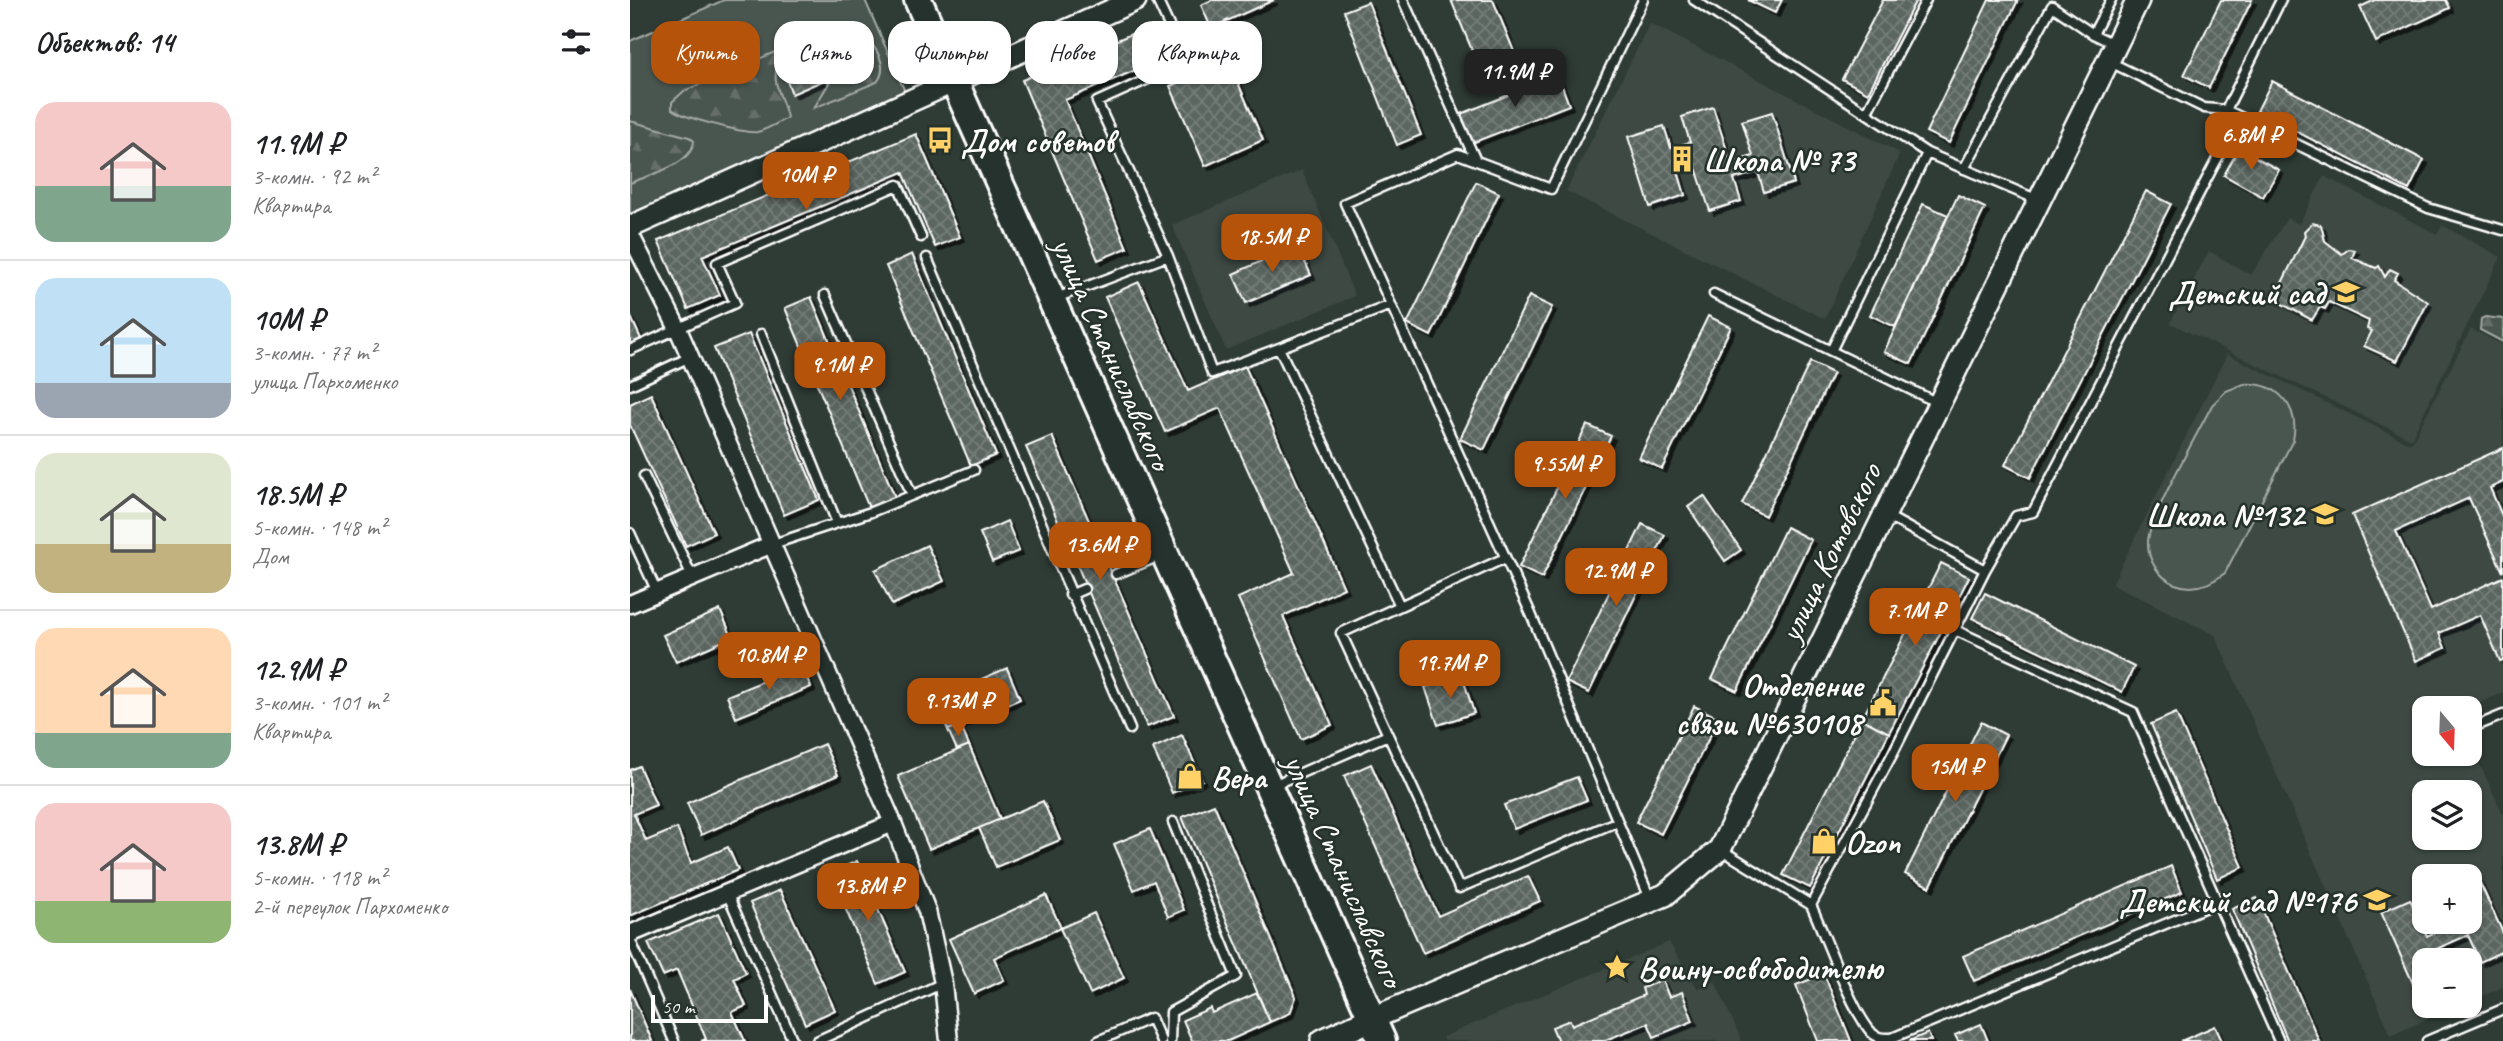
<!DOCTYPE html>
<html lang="ru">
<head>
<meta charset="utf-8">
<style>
	:root { --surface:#fff; --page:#f6f6f6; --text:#202124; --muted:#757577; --line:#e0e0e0; --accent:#b45309 }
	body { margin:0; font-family:Caveat,sans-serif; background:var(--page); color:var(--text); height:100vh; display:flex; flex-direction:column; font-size:26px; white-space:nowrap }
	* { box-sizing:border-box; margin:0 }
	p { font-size:23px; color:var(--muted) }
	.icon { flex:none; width:38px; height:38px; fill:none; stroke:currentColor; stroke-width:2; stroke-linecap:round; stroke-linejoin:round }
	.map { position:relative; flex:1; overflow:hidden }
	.panel { display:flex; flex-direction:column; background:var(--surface); width:630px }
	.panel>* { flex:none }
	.top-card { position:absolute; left:21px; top:21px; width:665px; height:63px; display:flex; gap:14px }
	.needle { width:46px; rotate:161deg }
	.tools { position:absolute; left:1782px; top:696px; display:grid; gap:14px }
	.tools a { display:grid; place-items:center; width:70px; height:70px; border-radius:14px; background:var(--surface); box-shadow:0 2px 5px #0004; font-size:35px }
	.scale { position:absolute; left:21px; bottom:18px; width:117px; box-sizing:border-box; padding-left:7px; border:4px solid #fff; border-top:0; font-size:19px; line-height:24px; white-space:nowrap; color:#fff; -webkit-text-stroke:5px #26332d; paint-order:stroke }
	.price { position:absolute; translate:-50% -60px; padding:0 16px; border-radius:14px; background:var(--accent); color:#fff; font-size:23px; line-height:46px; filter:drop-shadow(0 2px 4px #0008) }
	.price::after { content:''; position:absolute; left:50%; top:42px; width:21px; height:16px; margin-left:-10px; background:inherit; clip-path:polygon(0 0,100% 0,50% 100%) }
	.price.current { background:#222; color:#fff }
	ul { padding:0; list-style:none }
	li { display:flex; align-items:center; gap:21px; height:175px; padding:0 35px }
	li+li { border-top:2px solid var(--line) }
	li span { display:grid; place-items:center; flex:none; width:196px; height:140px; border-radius:21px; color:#555 }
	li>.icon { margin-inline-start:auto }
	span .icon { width:84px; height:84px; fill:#fffc; stroke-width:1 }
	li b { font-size:30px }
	h2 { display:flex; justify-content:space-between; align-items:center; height:84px; padding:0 35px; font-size:30px }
	.chip { padding:0 24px; border-radius:21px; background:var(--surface); box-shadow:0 2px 5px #0004; font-size:24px; line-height:63px }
	.chip.current { background:var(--accent); color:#fff }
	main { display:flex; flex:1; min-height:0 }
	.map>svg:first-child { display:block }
	.built { fill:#3c4842; fill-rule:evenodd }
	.green { fill:#4a544f; stroke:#a4aaa7; stroke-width:2 }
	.forest { fill:url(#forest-firs); stroke:#a4aaa7; stroke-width:2 }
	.building { fill:url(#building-cross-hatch); stroke:#fff; stroke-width:2; filter:url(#shadow) }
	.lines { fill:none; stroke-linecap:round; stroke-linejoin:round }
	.service-casing { stroke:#fff; stroke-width:13 }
	.minor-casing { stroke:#fff; stroke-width:21 }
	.tertiary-casing { stroke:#fff; stroke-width:26 }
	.secondary-casing { stroke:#fff; stroke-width:28 }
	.primary-casing { stroke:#fff; stroke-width:32 }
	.service { stroke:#26332d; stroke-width:8 }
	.minor { stroke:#26332d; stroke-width:16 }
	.tertiary { stroke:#26332d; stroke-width:21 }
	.secondary { stroke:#26332d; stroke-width:23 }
	.primary { stroke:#26332d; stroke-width:26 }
	.labels { text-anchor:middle; stroke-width:5; stroke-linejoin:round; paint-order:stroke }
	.poi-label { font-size:33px; font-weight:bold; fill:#fff; stroke:#26332d; text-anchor:start }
	.street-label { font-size:33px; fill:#fff; stroke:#26332d }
</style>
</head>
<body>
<main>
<section class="panel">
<h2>Объектов: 14<svg class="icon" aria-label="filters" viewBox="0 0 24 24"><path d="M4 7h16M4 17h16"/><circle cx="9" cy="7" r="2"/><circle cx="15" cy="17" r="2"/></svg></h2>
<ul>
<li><span style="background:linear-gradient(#f6c9c9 60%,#7fa58c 0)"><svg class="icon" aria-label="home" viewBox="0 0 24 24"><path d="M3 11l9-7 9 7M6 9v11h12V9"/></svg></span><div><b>11.9M ₽</b><p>3-комн. · 92 m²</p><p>Квартира</p></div></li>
<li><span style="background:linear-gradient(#bfe0f5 75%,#9aa5b1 0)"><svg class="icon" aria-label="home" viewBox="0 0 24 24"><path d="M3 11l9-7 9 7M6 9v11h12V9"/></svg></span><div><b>10M ₽</b><p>3-комн. · 77 m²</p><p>улица Пархоменко</p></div></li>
<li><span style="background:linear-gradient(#dfe7d0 65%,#c2b280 0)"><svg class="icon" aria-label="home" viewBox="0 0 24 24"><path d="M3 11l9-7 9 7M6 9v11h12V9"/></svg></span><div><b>18.5M ₽</b><p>5-комн. · 148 m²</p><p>Дом</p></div></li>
<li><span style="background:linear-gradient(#ffd9b3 75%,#7fa58c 0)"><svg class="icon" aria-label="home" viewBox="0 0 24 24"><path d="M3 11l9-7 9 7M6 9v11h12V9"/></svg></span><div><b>12.9M ₽</b><p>3-комн. · 101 m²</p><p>Квартира</p></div></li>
<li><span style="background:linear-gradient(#f6c9c9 70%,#8fb573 0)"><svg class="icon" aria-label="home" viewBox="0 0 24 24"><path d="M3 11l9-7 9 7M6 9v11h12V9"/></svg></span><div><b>13.8M ₽</b><p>5-комн. · 118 m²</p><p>2-й переулок Пархоменко</p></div></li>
</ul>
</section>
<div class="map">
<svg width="1873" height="1041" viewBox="0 0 1873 1041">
	<defs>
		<pattern id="forest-firs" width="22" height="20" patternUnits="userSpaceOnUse" patternTransform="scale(1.75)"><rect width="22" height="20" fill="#4a544f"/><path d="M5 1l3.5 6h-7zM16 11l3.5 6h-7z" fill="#656e69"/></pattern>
		<pattern id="building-cross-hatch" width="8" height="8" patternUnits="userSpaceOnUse" patternTransform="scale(1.75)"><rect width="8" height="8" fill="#5b6661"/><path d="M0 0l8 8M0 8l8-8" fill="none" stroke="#747d79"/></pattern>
		<filter id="shadow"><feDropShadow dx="4" dy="4" stdDeviation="0" flood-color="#0009"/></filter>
	</defs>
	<rect width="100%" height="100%" fill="#2f3b35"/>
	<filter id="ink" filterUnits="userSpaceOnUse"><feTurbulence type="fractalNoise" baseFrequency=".0143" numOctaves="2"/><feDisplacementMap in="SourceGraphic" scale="14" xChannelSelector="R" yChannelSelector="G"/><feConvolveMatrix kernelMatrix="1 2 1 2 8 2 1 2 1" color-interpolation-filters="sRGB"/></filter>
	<g filter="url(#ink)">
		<!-- built -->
		<path class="built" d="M1020 23 1270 153 1195 319 936 191Z
			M672 170 725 296 596 350 542 225Z
			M1694 176 1807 234 1812 225 1871 257 1781 439 1540 323 1579 251 1621 275 1657 218 1669 224Z
			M1841 329 1873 345V693L1835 709H1794V754H1839V741L1873 814V987L1839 1002V961H1794V1006H1828L1761 1035 1585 635 1482 584 1597 354 1781 444ZM1794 793H1839V838H1794ZM1794 877H1839V922H1794Z
			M1039 942 1068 989 1085 981 1112 1041H814L812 1037Z"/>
		<!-- green -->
		<path class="green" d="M94 0H235L276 94 0 215V41Z
			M1614 384C1648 382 1670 407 1663 440L1595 573C1580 585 1563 591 1545 584 1528 577 1517 559 1518 541 1519 518 1569 431 1582 405L1596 391Z"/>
		<!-- forest -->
		<path class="forest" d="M232 38 238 39C248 51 259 68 247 82L184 108 217 53 213 47Z
			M159 46 163 49C159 54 154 57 150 61 138 80 154 99 157 118 148 123 136 130 127 132 115 134 51 117 42 109V102L54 91Z
			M0 121 59 137 64 141C62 165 19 175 0 183Z
			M1855 317 1873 319V342L1850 330 1851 319Z"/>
		<!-- building -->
		<path class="building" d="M582 0H644L581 28 571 5Z
			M821 0H863L892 71 857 86Z
			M1118 0H1152L1145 13Z
			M1253 0H1286L1238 93 1212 79Z
			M1359 0H1388L1319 143 1296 132Z
			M1591 0H1622L1579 88 1554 75Z
			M1745 0H1816L1820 8 1746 42 1730 7Z
			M738 2 791 135 767 145 714 11Z
			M506 32 520 64 435 100 497 248 468 260 392 80Z
			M178 53 192 81 162 94 151 65Z
			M598 60 633 140 575 166 540 86Z
			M928 75 939 105 842 143 831 114Z
			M1642 81 1794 160 1779 190 1627 111Z
			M1083 107 1101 163 1123 156 1112 121 1142 112 1164 183 1134 192 1128 172 1104 179 1111 201 1080 211 1064 162 1047 168 1055 195 1020 207 998 137 1034 126 1041 148 1060 142 1052 117Z
			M286 134 330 237 305 247 273 172 72 256 90 295 58 309 28 241Z
			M1609 148 1649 170 1633 197 1594 175Z
			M846 182 869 193 801 336 777 324Z
			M1516 191 1541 204 1400 478 1375 465Z
			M1328 195 1355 208 1281 364 1254 352Z
			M1293 204 1318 215 1265 327 1240 315Z
			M1682 223 1691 225 1695 241 1712 254 1719 249 1725 250 1722 258 1746 268 1749 266 1755 277 1760 269 1768 273 1764 280 1798 302 1767 361 1734 346 1742 331 1737 329 1739 321 1699 302 1695 309 1690 307 1682 320 1643 299 1652 291 1650 287 1675 236 1674 231Z
			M667 245 681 275 616 303 603 274Z
			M282 254 366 455 341 466 256 266Z
			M509 282 558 391 615 366 714 588 653 616 702 725 671 739 608 598 664 573 590 408 535 432 475 297Z
			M899 296 922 307 854 450 830 439Z
			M181 297 265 497 239 508 155 308Z
			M0 315 11 339 0 344Z
			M1078 316 1101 327 1032 469 1009 458Z
			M119 334 189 500 154 515 84 348Z
			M1180 362 1203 373 1135 516 1112 504Z
			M21 394 84 533 56 546 0 425V404Z
			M957 425 981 436 912 578 889 567Z
			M422 436 544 716 517 727 396 447Z
			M1873 448V482L1860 488 1873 518V572L1839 498 1766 531 1801 610 1873 577V660L1870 661 1850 615 1809 633 1815 648 1786 661 1722 515Z
			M1074 496 1111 550 1095 561 1058 507Z
			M377 521 389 551 362 562 350 533Z
			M1012 524 1035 535 959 693 936 682Z
			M1156 527 1181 540 1107 691 1082 679Z
			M297 545 314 581 262 605 245 570Z
			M1311 563 1339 577 1259 733 1232 719Z
			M1355 593 1504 667 1492 692 1342 618Z
			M90 610 102 637 46 662 33 635Z
			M172 665 181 687 106 718 97 696Z
			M377 668 390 699 318 730 305 699Z
			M832 675 844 713 808 725 795 687Z
			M1064 706 1089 718 1031 834 1006 822Z
			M1546 713 1613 867 1587 879 1521 724Z
			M1232 719 1259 733 1180 888 1153 875Z
			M1351 722 1376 735 1300 887 1275 874Z
			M330 725 339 745 327 750 318 730Z
			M552 735 572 780 542 793 523 748Z
			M194 744 208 775 71 835 57 803Z
			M339 745 370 819 413 801 430 840 366 867 349 828 299 849 268 776Z
			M741 764 808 916 898 876 910 901 793 953 714 776Z
			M9 766 26 805 4 814 16 841 47 828 61 863 98 847 108 870 0 916V770Z
			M947 777 957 800 884 829 874 805Z
			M413 801 430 840 366 867 349 828Z
			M584 804 666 997 660 1013 640 1022 552 817Z
			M520 829 554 910 538 917 524 881 504 890 484 844Z
			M227 861 275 972 248 984 200 873Z
			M1541 866 1552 892 1344 981 1333 956Z
			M1844 870 1873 933V951L1850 962 1838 935 1804 950 1809 961H1794V987L1786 990 1751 912 1780 899 1797 936 1827 922H1839V877H1830Z
			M150 890 205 1010 175 1024 120 903Z
			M416 895 431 928 464 913 494 978 460 994 430 928 364 958 374 980 344 994 319 939Z
			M1627 898 1689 1041H1658L1602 909Z
			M89 913 116 973 104 979 116 1006 102 1012 115 1041H71L76 1039 47 970 33 976 18 943Z
			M1194 974 1221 1041H1188L1166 985Z
			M1032 980 1039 997 1052 992 1063 1021 1024 1037 1018 1023 973 1041H928L922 1027 940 1020 942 1025 1014 995 1012 988Z
			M0 989 22 1041H0Z
			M627 993 640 1022 598 1041H562L553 1020 580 1008 582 1013Z
			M1351 1024 1358 1041H1328L1325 1035Z
			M1585 1026 1592 1041H1551Z
			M1298 1033 1301 1041H1279Z"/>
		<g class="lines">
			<!-- service casing -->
			<g class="service-casing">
				<path id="service" d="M527 0 556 62 467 102 538 256
					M773 0 846 161
					M1013 0 921 189 828 154 715 203 901 614 1021 901
					M1064 0 1297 153 1408 200
					M1481 0 1463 34 1486 45
					M1480 62 1574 108 1596 110 1798 208 1873 230
					M1596 110 1651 0
					M1237 112 1296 0
					M147 162 156 181
					M1334 169 1422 6 1463 34
					M297 258 500 729
					M1084 294 1308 403
					M195 295 282 495
					M426 298 538 256 582 373 649 348
					M761 305 649 348 770 606
					M131 334 207 523
					M0 350 105 303 87 263 268 185 291 237
					M1201 351 1297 153
					M0 385 60 357
					M14 476 62 576
					M1257 516 1355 570 1386 516 1403 512 1609 117
					M0 533 27 592
					M140 545 241 512 344 470
					M486 574 532 555
					M440 595 454 589
					M1325 630 1503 712 1649 1041
					M1851 724 1873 715
					M758 735 711 633 875 558
					M641 786 758 735 829 888 986 822
					M1090 849 1181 905 1262 755 1355 570
					M97 893 163 1041
					M1181 905C1195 935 1222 1012 1242 1033 1248 1039 1255 1038 1262 1038L1588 902
					M0 939 44 1041
					M187 1041 313 983
					M468 1041 521 1018 531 1041
					M540 1041 541 1012 606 976 543 822
					M1797 1041 1873 1009"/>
			</g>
			<!-- minor casing -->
			<g class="minor-casing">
				<path id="minor" d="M0 234 48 329 263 823 297 911 313 983 319 1041
					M0 604 140 545
					M0 934 263 823"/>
			</g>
			<!-- tertiary casing -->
			<g class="tertiary-casing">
				<path id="tertiary" d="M0 227 505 0
					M743 1018 1035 895 1090 849 1508 0"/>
			</g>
			<!-- secondary casing -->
			<g class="secondary-casing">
				<path id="secondary" d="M693 1041 743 1018"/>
			</g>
			<!-- primary casing -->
			<g class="primary-casing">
				<path id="primary" d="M288 0 752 1041"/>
			</g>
			<!-- service -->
			<use href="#service" class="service"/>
			<!-- minor -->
			<use href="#minor" class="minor"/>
			<!-- tertiary -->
			<use href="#tertiary" class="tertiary"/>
			<!-- secondary -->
			<use href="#secondary" class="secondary"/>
			<!-- primary -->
			<use href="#primary" class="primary"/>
		</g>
	</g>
	<!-- icons -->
	<defs>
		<g id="bus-bare" transform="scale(2.1)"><path d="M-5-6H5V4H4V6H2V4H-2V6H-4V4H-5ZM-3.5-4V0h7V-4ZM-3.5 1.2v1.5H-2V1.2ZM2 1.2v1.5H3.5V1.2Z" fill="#ffd166" stroke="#26332d" stroke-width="2.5" paint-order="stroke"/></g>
		<g id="building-bare" transform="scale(2.1)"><path d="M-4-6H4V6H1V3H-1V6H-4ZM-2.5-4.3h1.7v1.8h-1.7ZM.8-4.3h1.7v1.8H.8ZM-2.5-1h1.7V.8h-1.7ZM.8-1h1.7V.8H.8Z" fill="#ffd166" stroke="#26332d" stroke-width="2.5" paint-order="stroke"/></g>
		<g id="school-bare" transform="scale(2.1)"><path d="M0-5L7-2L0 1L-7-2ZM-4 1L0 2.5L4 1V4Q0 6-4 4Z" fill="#ffd166" stroke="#26332d" stroke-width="2.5" paint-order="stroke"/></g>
		<g id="civic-bare" transform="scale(2.1)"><path d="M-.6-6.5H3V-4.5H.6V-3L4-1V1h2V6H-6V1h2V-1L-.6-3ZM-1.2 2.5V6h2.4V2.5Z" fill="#ffd166" stroke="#26332d" stroke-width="2.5" paint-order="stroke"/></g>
		<g id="shop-bare" transform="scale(2.1)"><path d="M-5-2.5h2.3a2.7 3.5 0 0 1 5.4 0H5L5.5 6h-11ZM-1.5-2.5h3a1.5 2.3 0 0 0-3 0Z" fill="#ffd166" stroke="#26332d" stroke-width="2.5" paint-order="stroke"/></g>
		<g id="sight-bare" transform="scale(2.1)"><path d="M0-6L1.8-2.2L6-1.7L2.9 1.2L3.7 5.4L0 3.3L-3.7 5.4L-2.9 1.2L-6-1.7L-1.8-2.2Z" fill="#ffd166" stroke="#26332d" stroke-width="2.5" paint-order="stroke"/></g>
	</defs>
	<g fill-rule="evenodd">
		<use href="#bus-bare" x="310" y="140"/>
		<use href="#building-bare" x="1052" y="159"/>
		<use href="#school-bare" x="1716" y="292"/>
		<use href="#school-bare" x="1695" y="514"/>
		<use href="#civic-bare" x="1253" y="703"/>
		<use href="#shop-bare" x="560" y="776"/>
		<use href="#shop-bare" x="1194" y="841"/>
		<use href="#school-bare" x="1747" y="900"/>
		<use href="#sight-bare" x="987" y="967"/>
	</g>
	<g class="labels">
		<!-- poi labels -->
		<g class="poi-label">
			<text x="331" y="152">Дом советов</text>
			<text x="1073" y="171">Школа № 73</text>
			<text x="1695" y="304" text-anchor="end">Детский сад</text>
			<text x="1674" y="526" text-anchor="end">Школа №132</text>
			<text x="1232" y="696" text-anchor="end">Отделение<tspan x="1232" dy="38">связи №630108</tspan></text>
			<text x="581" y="788">Вера</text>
			<text x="1215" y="853">Ozon</text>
			<text x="1726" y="912" text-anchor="end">Детский сад №176</text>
			<text x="1008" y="979">Воину-освободителю</text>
		</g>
		<!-- street labels -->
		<g class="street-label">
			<text transform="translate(483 353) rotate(66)" y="12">улица Станиславского</text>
			<text transform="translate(1199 552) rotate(-64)" y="12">улица Котовского</text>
			<text transform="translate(715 870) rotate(66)" y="12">улица Станиславского</text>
		</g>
	</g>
</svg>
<div class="tools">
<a><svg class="needle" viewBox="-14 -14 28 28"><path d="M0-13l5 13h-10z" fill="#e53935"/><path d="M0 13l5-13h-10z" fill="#757577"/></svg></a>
<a><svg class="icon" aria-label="layers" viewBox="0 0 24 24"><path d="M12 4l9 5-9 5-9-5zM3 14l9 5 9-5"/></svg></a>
<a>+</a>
<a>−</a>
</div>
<div class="scale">50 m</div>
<b class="price current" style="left:885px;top:109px">11.9M ₽</b>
<b class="price" style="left:1621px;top:172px">6.8M ₽</b>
<b class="price" style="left:176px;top:212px">10M ₽</b>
<b class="price" style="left:642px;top:274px">18.5M ₽</b>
<b class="price" style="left:210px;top:402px">9.1M ₽</b>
<b class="price" style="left:935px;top:501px">9.55M ₽</b>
<b class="price" style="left:470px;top:582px">13.6M ₽</b>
<b class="price" style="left:986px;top:608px">12.9M ₽</b>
<b class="price" style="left:1285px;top:648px">7.1M ₽</b>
<b class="price" style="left:139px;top:692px">10.8M ₽</b>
<b class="price" style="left:820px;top:700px">19.7M ₽</b>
<b class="price" style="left:328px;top:738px">9.13M ₽</b>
<b class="price" style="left:1325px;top:804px">15M ₽</b>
<b class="price" style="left:238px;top:923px">13.8M ₽</b>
<div class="top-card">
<a class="chip current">Купить</a>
<a class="chip">Снять</a>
<a class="chip">Фильтры</a>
<a class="chip">Новое</a>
<a class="chip">Квартира</a>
</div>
</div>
</main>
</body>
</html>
